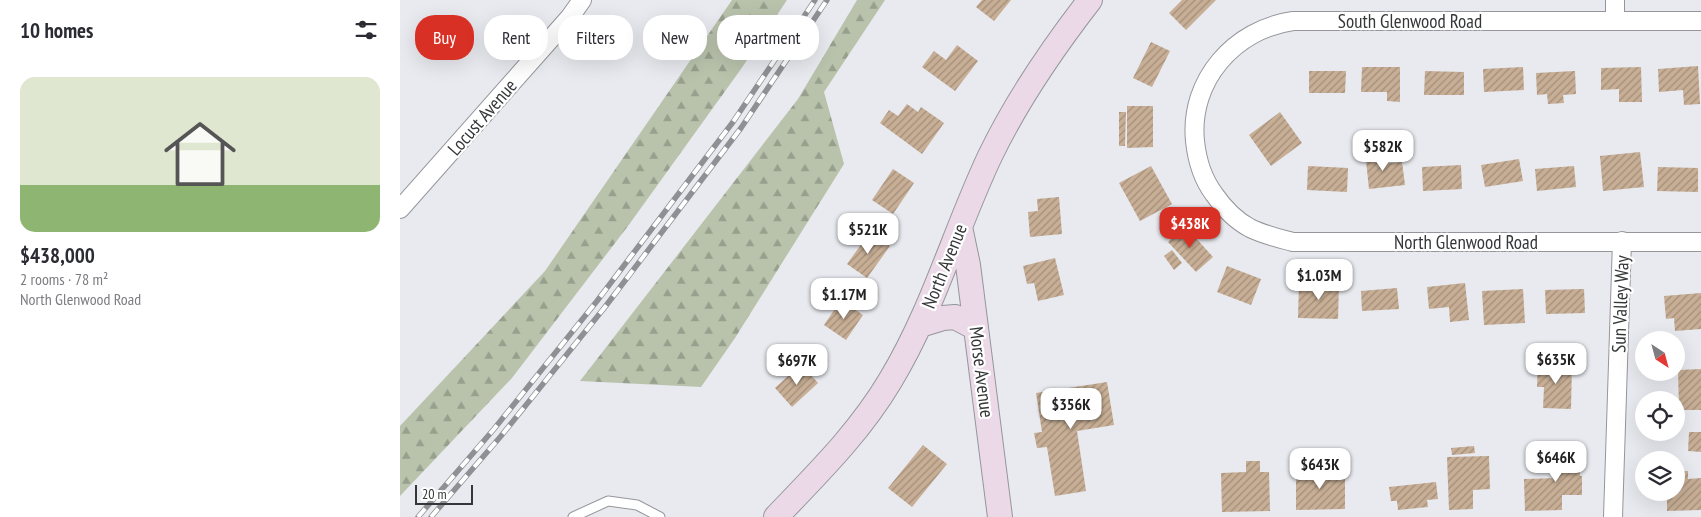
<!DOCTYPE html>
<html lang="en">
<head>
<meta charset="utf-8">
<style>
	:root { --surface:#fff; --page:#f2f2f3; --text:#2b2b33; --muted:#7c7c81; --line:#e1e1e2; --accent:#d93025 }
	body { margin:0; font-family:"PT Sans Narrow",sans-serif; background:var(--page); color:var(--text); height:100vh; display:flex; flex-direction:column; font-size:19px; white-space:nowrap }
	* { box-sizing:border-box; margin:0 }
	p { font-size:16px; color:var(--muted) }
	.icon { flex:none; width:28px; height:28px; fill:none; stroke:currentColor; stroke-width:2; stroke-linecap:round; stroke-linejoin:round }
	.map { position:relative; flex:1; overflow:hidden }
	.side { display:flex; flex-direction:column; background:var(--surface); width:400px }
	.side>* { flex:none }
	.banner { position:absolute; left:15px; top:15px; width:475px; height:45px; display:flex; gap:10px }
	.needle { width:32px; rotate:144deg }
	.fabs { position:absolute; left:1235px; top:331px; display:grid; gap:10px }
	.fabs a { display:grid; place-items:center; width:50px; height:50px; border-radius:50%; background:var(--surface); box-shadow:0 5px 20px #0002; font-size:25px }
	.scale { position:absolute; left:15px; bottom:12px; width:58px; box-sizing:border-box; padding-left:5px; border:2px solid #353638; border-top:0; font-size:14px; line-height:18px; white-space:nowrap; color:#353638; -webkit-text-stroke:4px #fff; paint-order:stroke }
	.price { position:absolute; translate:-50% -42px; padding:0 11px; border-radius:10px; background:#fff; color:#222; font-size:16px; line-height:32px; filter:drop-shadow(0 1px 2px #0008) }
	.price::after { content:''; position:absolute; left:50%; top:30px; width:15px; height:11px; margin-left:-8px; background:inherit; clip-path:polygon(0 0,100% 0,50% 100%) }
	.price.active { background:var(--accent); color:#fff }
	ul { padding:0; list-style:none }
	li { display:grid; align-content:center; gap:10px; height:265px; padding:0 20px }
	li+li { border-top:1px solid var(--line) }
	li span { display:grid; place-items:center; height:155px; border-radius:15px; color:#555 }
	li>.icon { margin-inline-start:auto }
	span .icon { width:90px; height:90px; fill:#fffc; stroke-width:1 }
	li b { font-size:21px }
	h2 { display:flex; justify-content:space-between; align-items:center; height:60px; padding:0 20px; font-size:21px }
	.chip { padding:0 18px; border-radius:20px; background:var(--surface); box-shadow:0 5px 20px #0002; font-size:18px; line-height:45px }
	.chip.active { background:var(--accent); color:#fff }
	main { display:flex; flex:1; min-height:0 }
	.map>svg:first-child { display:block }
	.forest { fill:url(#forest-firs) }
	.building { fill:url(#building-hatch) }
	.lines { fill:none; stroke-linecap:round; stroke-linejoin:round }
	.lane-casing { stroke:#95969b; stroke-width:11 }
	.street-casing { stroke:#95969b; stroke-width:20 }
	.secondary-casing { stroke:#95969b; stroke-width:26 }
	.lane { stroke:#fff; stroke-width:9 }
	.street { stroke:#fff; stroke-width:18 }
	.secondary { stroke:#ebd9e8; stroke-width:24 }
	.rail-casing { stroke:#8e9093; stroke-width:5.5 }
	.rail { stroke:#fff; stroke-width:4; stroke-dasharray:11; stroke-linecap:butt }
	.labels { text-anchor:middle; stroke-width:4.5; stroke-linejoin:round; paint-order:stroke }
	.street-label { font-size:19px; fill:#353638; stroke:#fff }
</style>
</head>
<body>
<main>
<section class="side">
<h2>10 homes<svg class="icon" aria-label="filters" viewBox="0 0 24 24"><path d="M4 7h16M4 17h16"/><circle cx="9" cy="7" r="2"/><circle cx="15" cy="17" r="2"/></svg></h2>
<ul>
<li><span style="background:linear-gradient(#dfe7d0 70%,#8fb573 0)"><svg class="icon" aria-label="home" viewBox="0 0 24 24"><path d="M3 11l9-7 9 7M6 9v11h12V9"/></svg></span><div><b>$438,000</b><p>2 rooms · 78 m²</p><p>North Glenwood Road</p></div></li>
</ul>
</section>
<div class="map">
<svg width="1301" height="517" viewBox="0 0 1301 517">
	<defs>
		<pattern id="forest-firs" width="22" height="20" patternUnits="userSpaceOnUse" patternTransform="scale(1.25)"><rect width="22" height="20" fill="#b9c3ac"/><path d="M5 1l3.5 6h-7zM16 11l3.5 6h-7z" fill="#979f8d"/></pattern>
		<pattern id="building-hatch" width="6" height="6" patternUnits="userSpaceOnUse" patternTransform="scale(1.25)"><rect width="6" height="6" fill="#c7ae95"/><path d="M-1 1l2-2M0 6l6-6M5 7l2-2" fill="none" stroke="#a28e7b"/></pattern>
	</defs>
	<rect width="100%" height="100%" fill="#e8eaef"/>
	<!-- forest -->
	<path class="forest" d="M332 0H387L341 69 228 226 112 378 0 496V426L145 271Z
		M457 0H485L424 92 444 164 335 338 301 387 180 381 398 99Z"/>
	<!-- building -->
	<path class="building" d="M582 0H611L594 21 576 7Z
		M782 0H816L786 30 769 13Z
		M751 42 770 51 752 87 733 78Z
		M557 45 578 61 555 91 522 67 534 51 546 60Z
		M1298 66 1300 104 1284 105 1283 90 1259 92 1258 69Z
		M962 67H1000V102L987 101V92H961Z
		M1123 67 1124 90 1084 92 1083 69Z
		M1241 67 1242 102H1219V89L1201 90V68Z
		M909 71H946L945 93H909Z
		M1025 71 1064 72V95H1024Z
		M1175 71 1176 94 1163 95 1164 103 1148 104 1147 94 1137 95 1136 73Z
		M507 104 518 112 521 107 544 123 522 154 480 123 489 110 498 116Z
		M727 106H753V147L727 148Z
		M719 112H726L725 146H719Z
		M880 112 902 143 871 166 849 135Z
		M978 149 980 164 1002 162 1005 185 969 189 965 151Z
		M1240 152 1244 187 1203 191 1200 156Z
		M1119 159 1123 181 1085 187 1081 165Z
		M1061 165 1062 189 1023 191 1022 167Z
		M751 166 772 204 740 221 719 183Z
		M908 166 948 168 947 192 907 190Z
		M1174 166 1176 187 1137 191 1135 169Z
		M1258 167 1298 168V192L1257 191Z
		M493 169 514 183 493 214 472 200Z
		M659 197 662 234 630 237 628 212 638 211 637 199Z
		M785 226 813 257 796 272 768 242Z
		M470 232 490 246 467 278 447 264Z
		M772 250 782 263 774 270 764 256Z
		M655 258 664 295 638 301 634 283 627 284 623 266Z
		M827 266 861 279 851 305 817 292Z
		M1065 283 1069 320 1050 322 1049 307 1029 309 1027 287Z
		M899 284H939L938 319 898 318Z
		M997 288 999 309 962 311 961 291Z
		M1123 289 1125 323 1084 325 1082 291Z
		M1184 289 1185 313 1146 314 1145 290Z
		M1301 293V329L1275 331 1274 318 1266 319 1264 296Z
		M441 300 463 315 446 340 424 325Z
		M1138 363 1172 364 1171 409 1143 408 1144 387H1137Z
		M401 364 418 383 392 407 375 388Z
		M1301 369V410H1279L1278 370Z
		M707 382 714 425 677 431 686 491 655 496 647 447 637 448 634 433 642 432 636 393Z
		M1289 432H1301V452L1288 451Z
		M523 445 547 464 512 507 488 488Z
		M1074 446 1075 453 1052 455 1051 448Z
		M1158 446H1179L1180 476H1182V495H1162V510L1125 511 1124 479 1159 478Z
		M1089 456 1090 489 1073 490V509L1049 510 1047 457Z
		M846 461H860V472H869L870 511 822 512 821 473 846 472Z
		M896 470H945V509L896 510Z
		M1276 471H1288V479L1301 478V510L1267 511V492H1276Z
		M1036 482 1038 499 1027 500 1028 507 998 510 997 501H991L989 487Z"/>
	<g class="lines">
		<!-- lane casing -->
		<g class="lane-casing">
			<path id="lane" d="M173 517 208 501 237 505 260 517"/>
		</g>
		<!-- street casing -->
		<g class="street-casing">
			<path id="street" d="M1215 0V21
				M1301 21H893C835 29 789 80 795 141 797 160 802 178 814 194 823 207 835 220 850 228 864 235 878 238 893 242H1301
				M0 209 170 17 182 0
				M1213 517 1222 241"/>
		</g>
		<!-- secondary casing -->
		<g class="secondary-casing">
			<path id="secondary" d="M560 227 568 265 600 517
				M520 325 543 318 555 317 576 328
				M376 517C417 474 459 433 490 381 533 310 555 230 590 156 617 100 652 49 690 0"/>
		</g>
		<!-- lane -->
		<use href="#lane" class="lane"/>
		<!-- street -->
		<use href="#street" class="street"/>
		<!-- secondary -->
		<use href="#secondary" class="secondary"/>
		<!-- rail casing -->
		<g class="rail-casing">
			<path id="rail" d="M18 517 94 429 197 301 333 122 415 0
				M31 517 101 436 205 307 341 128 427 0"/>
		</g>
		<!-- rail -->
		<use href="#rail" class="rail"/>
	</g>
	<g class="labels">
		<!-- street labels -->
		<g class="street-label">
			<text x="1010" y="28">South Glenwood Road</text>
			<text transform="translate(82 117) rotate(-49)" y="7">Locust Avenue</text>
			<text x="1066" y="249">North Glenwood Road</text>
			<text transform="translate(544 266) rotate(-68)" y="7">North Avenue</text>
			<text transform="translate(1220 304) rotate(-88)" y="7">Sun Valley Way</text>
			<text transform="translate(582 372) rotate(83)" y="7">Morse Avenue</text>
		</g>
	</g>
</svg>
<div class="fabs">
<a><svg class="needle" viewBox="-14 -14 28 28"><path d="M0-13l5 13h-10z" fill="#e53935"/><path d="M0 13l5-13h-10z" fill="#7c7c81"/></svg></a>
<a><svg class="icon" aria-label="locate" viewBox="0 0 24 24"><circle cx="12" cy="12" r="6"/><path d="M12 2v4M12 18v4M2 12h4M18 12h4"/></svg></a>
<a><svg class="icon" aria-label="layers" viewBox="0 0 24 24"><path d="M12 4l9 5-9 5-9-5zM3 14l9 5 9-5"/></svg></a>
</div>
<div class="scale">20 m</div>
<b class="price" style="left:983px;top:172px">$582K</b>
<b class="price active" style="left:790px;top:249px">$438K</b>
<b class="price" style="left:468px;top:255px">$521K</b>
<b class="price" style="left:919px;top:301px">$1.03M</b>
<b class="price" style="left:444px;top:320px">$1.17M</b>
<b class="price" style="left:1156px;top:385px">$635K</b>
<b class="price" style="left:397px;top:386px">$697K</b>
<b class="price" style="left:671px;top:430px">$356K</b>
<b class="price" style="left:1156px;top:483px">$646K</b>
<b class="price" style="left:920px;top:490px">$643K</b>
<div class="banner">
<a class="chip active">Buy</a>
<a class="chip">Rent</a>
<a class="chip">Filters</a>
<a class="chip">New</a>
<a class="chip">Apartment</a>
</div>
</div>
</main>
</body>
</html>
